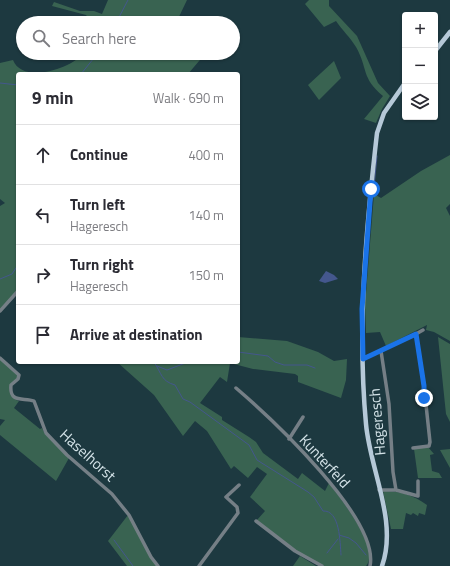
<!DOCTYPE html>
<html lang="en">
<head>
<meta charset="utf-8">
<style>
  body { margin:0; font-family:"Titillium Web",sans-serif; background:#f7f7f7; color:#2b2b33 }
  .controls { position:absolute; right:12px; top:12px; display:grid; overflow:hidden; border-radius:4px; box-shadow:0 1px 3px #0004 }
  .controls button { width:36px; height:36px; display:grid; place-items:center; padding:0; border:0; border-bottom:1px solid #e1e1e2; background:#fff; color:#2b2b33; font:20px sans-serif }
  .stop { position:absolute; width:12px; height:12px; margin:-9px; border:3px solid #1a73e8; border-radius:50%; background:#fff }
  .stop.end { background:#1a73e8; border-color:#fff; box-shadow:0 1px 4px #0008 }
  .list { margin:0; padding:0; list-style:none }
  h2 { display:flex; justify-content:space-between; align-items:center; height:52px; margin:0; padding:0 16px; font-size:17px }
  h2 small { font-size:13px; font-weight:400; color:#7c7c81 }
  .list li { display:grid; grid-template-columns:26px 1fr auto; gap:12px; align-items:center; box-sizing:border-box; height:60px; padding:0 16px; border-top:1px solid #e1e1e2 }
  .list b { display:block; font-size:15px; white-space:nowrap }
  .list p { margin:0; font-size:13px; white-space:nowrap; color:#7c7c81 }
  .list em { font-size:13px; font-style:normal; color:#7c7c81 }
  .icon { flex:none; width:22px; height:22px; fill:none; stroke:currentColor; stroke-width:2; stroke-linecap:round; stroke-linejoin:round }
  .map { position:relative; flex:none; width:450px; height:566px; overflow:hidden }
  .search { position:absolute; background:#fff; box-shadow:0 1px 3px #0004; left:16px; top:16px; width:224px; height:44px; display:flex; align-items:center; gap:10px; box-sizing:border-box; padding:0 14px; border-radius:22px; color:#7c7c81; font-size:15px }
  .panel { position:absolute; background:#fff; box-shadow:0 1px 3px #0004; left:16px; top:72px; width:224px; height:292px; border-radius:4px }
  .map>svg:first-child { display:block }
</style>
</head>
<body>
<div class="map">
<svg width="450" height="566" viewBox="0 0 450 566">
  <rect width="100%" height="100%" fill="#1d3940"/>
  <!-- green -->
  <path fill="#396351" d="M108,0H187L176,23H93L86,15L52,6L54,2L80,11H94L102,14Z
    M309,0H329V6L357,36L378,83L390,96L382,109L376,123L364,119L383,96C361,78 368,68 356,47C350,37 342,30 336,21L324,27L305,4Z
    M84,53L205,54L188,74H18V290L0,310V206L5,203L0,199V63L13,60C23,85 72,68 84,53Z
    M334,61L341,78L319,100L308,85Z
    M450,155V204L446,208L450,216V341L434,332L426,330L427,325L386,346L380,332L366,333L365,306L374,194L381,198L421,171Z
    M238,337L287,341L318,352L334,361L347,359L346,380L341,398L298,382V376L295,374L253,369L230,363L227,382L220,377L200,403L222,417V420L249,437L256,442L263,453L298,479L302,473L325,491L329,483C340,498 381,549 366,566H324L295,551L257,520L265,511L250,497L267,474L257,467L248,478L234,466L231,469L207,431L195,421L183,436L154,395L117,362H238Z
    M438,337L450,344V422L446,414Z
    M0,359L19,377L10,388L16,400L19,401L14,408L40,429L42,428L45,434L69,458L56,481L0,435V426L5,420L0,419Z
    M428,447L434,454L430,455L432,471L439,473L442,478H418L414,449Z
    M450,449V468L440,450Z
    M383,491C400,491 413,495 427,505L425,515L419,513L418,516L413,513L411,515L406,513L403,529H391Z
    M128,515L157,566H127L108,541Z
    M300,556L316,566H317H293Z"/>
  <!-- water -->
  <path fill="#44578d" d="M326,271L334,275L338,279L325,283L319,281Z"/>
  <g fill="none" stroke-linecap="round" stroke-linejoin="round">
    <!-- stream -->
    <path stroke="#44578d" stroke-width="1" d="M116,23L128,0
      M81,74L98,53
      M0,83L18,85
      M374,187L377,156
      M0,279L12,274L18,265
      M238,352L268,356L275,362L284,365H307L315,368
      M154,362C162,374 161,381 175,385L183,399L190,402L249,445L257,460L308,492L314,497L323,511C340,510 340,542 341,555
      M157,366L167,370L188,362
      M339,535L349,538L356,543L366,555
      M114,540L133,566
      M327,553L338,539"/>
    <!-- minor -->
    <path stroke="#757f86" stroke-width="3.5" d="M0,311L18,291
      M381,351L389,404L393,472L396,490
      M0,358L19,375L18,379L11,385C9,404 24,397 34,401L46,433L67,455L112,494L129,515L151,557L158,566
      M363,359L416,334
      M236,388C271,418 380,519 370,566
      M289,439L303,417
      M413,448L429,446L430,442L424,386L416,334L423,330
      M379,490H396L418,496V481
      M256,521L295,551L322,566
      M199,566L238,513L237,507L226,497L239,485"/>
    <!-- major -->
    <path stroke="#b6c9d8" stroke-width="4.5" d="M435,51L450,32
      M382,566C398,521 370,470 366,424C357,327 366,229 377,133L384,113L405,83"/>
  </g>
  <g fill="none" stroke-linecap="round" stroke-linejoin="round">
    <!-- route -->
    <path stroke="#1a73e8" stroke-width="5" d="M371,189L362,309L363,359L416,334L424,386V398"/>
  </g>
  <g text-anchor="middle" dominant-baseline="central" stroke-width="3" stroke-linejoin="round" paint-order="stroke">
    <!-- street labels -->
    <g font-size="15" fill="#d4e3e8" stroke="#1d3940">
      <text transform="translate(377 422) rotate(-95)">Hageresch</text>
      <text transform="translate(88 455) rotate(42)">Haselhorst</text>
      <text transform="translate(325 461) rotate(47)">Kunterfeld</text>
    </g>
  </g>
</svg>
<div class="controls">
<button>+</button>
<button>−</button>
<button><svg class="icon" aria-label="layers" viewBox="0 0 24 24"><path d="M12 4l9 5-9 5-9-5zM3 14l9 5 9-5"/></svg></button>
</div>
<div class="stop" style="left:371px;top:189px"></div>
<div class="stop end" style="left:424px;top:398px"></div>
<div class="search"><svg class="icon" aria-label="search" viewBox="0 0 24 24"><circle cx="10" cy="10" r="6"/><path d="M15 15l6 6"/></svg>Search here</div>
<section class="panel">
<h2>9 min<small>Walk · 690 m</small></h2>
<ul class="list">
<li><svg class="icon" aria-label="ahead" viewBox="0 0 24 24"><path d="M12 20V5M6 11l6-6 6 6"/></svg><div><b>Continue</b></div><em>400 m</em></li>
<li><svg class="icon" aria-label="left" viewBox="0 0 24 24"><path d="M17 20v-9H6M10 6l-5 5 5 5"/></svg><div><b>Turn left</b><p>Hageresch</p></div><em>140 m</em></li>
<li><svg class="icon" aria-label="right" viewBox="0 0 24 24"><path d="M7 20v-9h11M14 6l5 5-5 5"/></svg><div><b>Turn right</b><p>Hageresch</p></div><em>150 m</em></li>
<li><svg class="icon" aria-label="arrive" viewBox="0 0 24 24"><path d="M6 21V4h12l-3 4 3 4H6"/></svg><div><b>Arrive at destination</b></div></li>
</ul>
</section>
</div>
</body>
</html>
